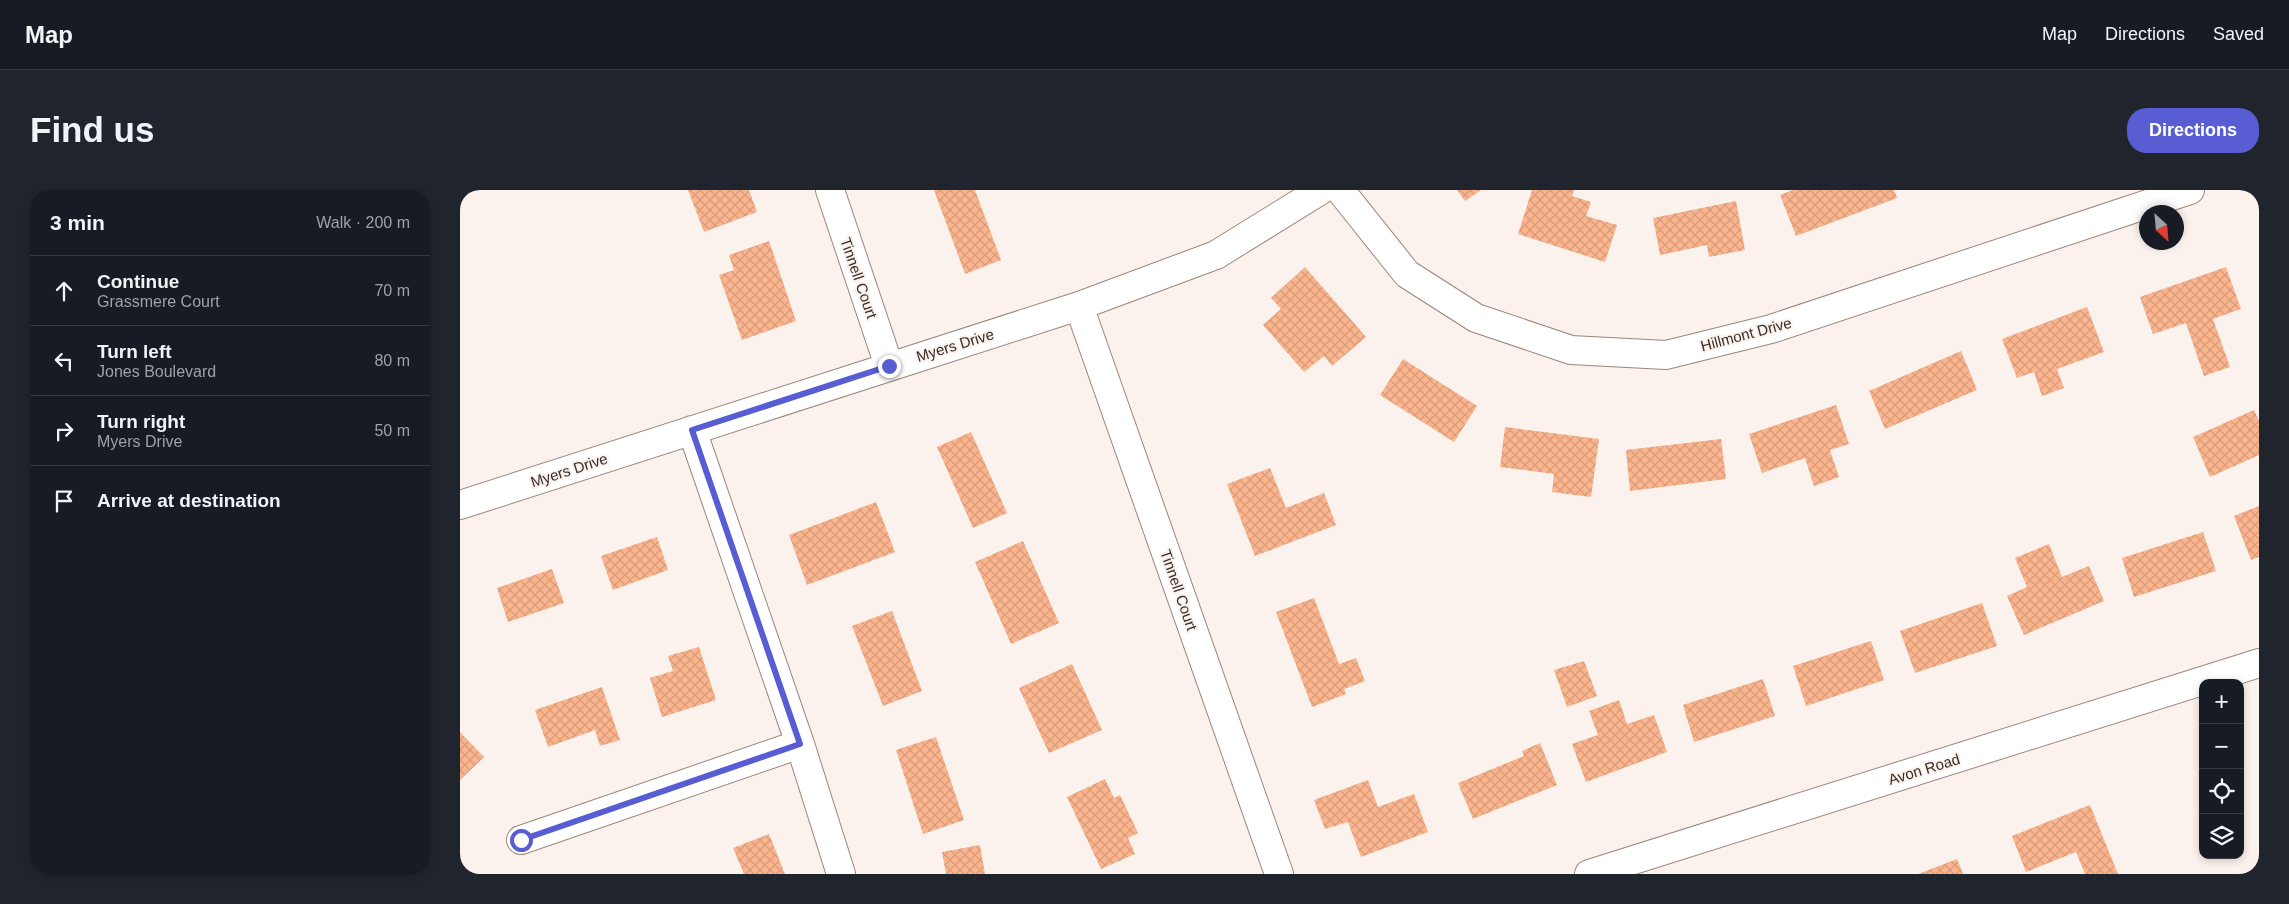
<!DOCTYPE html>
<html lang="en">
<head>
<meta charset="utf-8">
<style>
  body { margin:0; font-family:Helvetica,sans-serif; background:#20242c; color:#f1f3f6 }
  .controls { position:absolute; right:15px; bottom:15px; display:grid; overflow:hidden; border-radius:10px; box-shadow:0 2px 8px #0003 }
  .controls button { width:45px; height:45px; display:grid; place-items:center; padding:0; border:0; border-bottom:1px solid #363941; background:#171b24; color:#f1f3f6; font:25px sans-serif }
  .compass { position:absolute; left:1679px; top:15px; width:45px; height:45px; border-radius:50%; background:#171b24; box-shadow:0 2px 8px #0003; rotate:154deg }
  .stop { position:absolute; width:15px; height:15px; margin:-11px; border:4px solid #585dd4; border-radius:50%; background:#fff }
  .stop.end { background:#585dd4; border-color:#fff; box-shadow:0 1px 5px #0008 }
  .list { margin:0; padding:0; list-style:none }
  h2 { display:flex; justify-content:space-between; align-items:center; height:65px; margin:0; padding:0 20px; font-size:21px }
  h2 small { font-size:16px; font-weight:400; color:#9ea1a6 }
  .list li { display:grid; grid-template-columns:32px 1fr auto; gap:15px; align-items:center; box-sizing:border-box; height:70px; padding:0 20px; border-top:1px solid #363941 }
  .list b { display:block; font-size:19px; white-space:nowrap }
  .list p { margin:0; font-size:16px; white-space:nowrap; color:#9ea1a6 }
  .list em { font-size:16px; font-style:normal; color:#9ea1a6 }
  .icon { flex:none; width:28px; height:28px; fill:none; stroke:currentColor; stroke-width:2; stroke-linecap:round; stroke-linejoin:round }
  .map { position:relative; flex:none; width:1799px; height:684px; overflow:hidden; border-radius:20px }
  header { display:flex; align-items:center; gap:30px; box-sizing:border-box; height:70px; padding:0 25px; background:#171b24; border-bottom:1px solid #363941 }
  header strong { font-size:24px }
  nav { display:flex; gap:28px; margin-inline-start:auto; font-size:18px }
  .intro { display:flex; align-items:center; justify-content:space-between; box-sizing:border-box; height:120px; padding:0 30px }
  h1 { margin:0; font-size:35px }
  .button { padding:12px 22px; border-radius:20px; background:#585dd4; color:#fff; font-size:18px; font-weight:700 }
  main { display:flex; gap:30px; padding:0 30px }
  aside { flex:1; background:#171b24; border-radius:20px; box-shadow:0 2px 8px #0003 }
  .map>svg:first-child { display:block }
</style>
</head>
<body>
<header>
<strong>Map</strong>
<nav><a>Map</a><a>Directions</a><a>Saved</a></nav>
</header>
<div class="intro"><h1>Find us</h1><a class="button">Directions</a></div>
<main>
<aside>
<h2>3 min<small>Walk · 200 m</small></h2>
<ul class="list">
<li><svg class="icon" aria-label="ahead" viewBox="0 0 24 24"><path d="M12 20V5M6 11l6-6 6 6"/></svg><div><b>Continue</b><p>Grassmere Court</p></div><em>70 m</em></li>
<li><svg class="icon" aria-label="left" viewBox="0 0 24 24"><path d="M17 20v-9H6M10 6l-5 5 5 5"/></svg><div><b>Turn left</b><p>Jones Boulevard</p></div><em>80 m</em></li>
<li><svg class="icon" aria-label="right" viewBox="0 0 24 24"><path d="M7 20v-9h11M14 6l5 5-5 5"/></svg><div><b>Turn right</b><p>Myers Drive</p></div><em>50 m</em></li>
<li><svg class="icon" aria-label="arrive" viewBox="0 0 24 24"><path d="M6 21V4h12l-3 4 3 4H6"/></svg><div><b>Arrive at destination</b></div></li>
</ul>
</aside>
<div class="map">
<svg width="1799" height="684" viewBox="0 0 1799 684">
  <defs>
    <pattern id="building-cross-hatch" width="8" height="8" patternUnits="userSpaceOnUse" patternTransform="scale(1.25)"><rect width="8" height="8" fill="#fbb58e"/><path d="M0 0l8 8M0 8l8-8" fill="none" stroke="#d89c7a"/></pattern>
  </defs>
  <rect width="100%" height="100%" fill="#fcf2ed"/>
  <!-- building -->
  <path fill="url(#building-cross-hatch)" d="M228,0H289L297,22L244,42Z
    M474,0H515L541,70L505,84Z
    M997,0H1021L1005,11Z
    M1072,0H1114L1112,6L1131,12L1126,26L1157,35L1145,72L1058,44Z
    M1333,0H1434L1437,8L1336,46L1320,5Z
    M1276,11L1285,60L1249,67L1247,55L1200,65L1193,28Z
    M309,51L336,131L282,150L259,85L274,80L269,65Z
    M845,77L906,147L872,176L864,166L844,182L803,135L821,119L811,108Z
    M1766,77L1781,119L1753,129L1770,177L1744,186L1726,133L1693,144L1680,107Z
    M1627,117L1644,162L1597,179L1604,198L1582,206L1574,182L1557,188L1542,149Z
    M1501,161L1517,200L1425,239L1409,201Z
    M943,169L1017,216L994,252L920,205Z
    M1376,215L1389,254L1370,260L1379,287L1354,296L1345,268L1302,283L1289,244Z
    M1794,220L1799,231V265L1750,287L1733,247Z
    M1045,237L1139,249L1131,307L1092,302L1094,284L1040,277Z
    M511,242L547,323L513,338L477,257Z
    M1261,249L1266,289L1170,301L1166,260Z
    M810,278L826,318L864,303L876,335L795,366L767,294Z
    M416,312L435,362L347,395L329,345Z
    M1799,316V367L1791,370L1774,326Z
    M1743,342L1756,381L1674,407L1662,368Z
    M197,347L208,380L153,400L141,366Z
    M563,351L599,433L551,454L515,372Z
    M1589,354L1602,387L1629,376L1644,411L1564,445L1547,406L1567,397L1555,368Z
    M92,379L104,413L48,432L37,398Z
    M854,408L879,474L896,468L905,491L884,499L886,504L852,517L816,422Z
    M1522,413L1537,456L1455,483L1440,441Z
    M432,421L462,501L423,516L392,436Z
    M1411,451L1424,490L1346,516L1333,476Z
    M239,457L256,510L202,527L190,488L213,481L208,466Z
    M1124,471L1137,506L1107,517L1094,480Z
    M612,474L642,540L589,563L559,498Z
    M1303,489L1315,526L1234,552L1223,515Z
    M142,497L160,550L140,556L135,540L88,557L75,520Z
    M1159,510L1167,534L1194,525L1207,562L1126,592L1112,554L1138,545L1129,521Z
    M0,542L24,567L0,590Z
    M476,547L504,630L463,644L436,560Z
    M1080,553L1097,595L1013,629L998,593L1064,566L1062,561Z
    M645,589L654,608L660,605L678,643L668,648L675,664L641,679L607,607Z
    M908,590L918,617L954,604L968,642L901,667L888,632L865,639L854,610Z
    M1630,615L1658,684H1625L1616,662L1566,682L1552,646Z
    M309,644L325,684H284L273,658Z
    M520,655L525,684H486L482,662Z
    M1497,669L1503,684H1458Z"/>
  <g fill="none" stroke-linecap="round" stroke-linejoin="round">
    <!-- minor casing -->
    <g stroke="#9b857a" stroke-width="30">
      <path id="minor" d="M370,0L429,176
        M880,0L947,84L1016,128L1111,160L1206,165L1311,139L1730,0
        M619,116L819,684
        M232,240L340,554L381,684
        M0,315L619,116L756,65L861,0
        M61,650L340,554
        M1129,684L1799,473"/>
    </g>
    <!-- minor -->
    <use href="#minor" stroke="#fff" stroke-width="28"/>
  </g>
  <g fill="none" stroke-linecap="round" stroke-linejoin="round">
    <!-- route -->
    <path stroke="#585dd4" stroke-width="6" d="M61,650L340,554L232,240L429,176"/>
  </g>
  <g text-anchor="middle" dominant-baseline="central" stroke-width="4" stroke-linejoin="round" paint-order="stroke">
    <!-- street labels -->
    <g font-size="15" fill="#372e29" stroke="#fcf2ed">
      <text transform="translate(399 88) rotate(71)">Tinnell Court</text>
      <text transform="translate(1286 144) rotate(-15)">Hillmont Drive</text>
      <text transform="translate(495 155) rotate(-17)">Myers Drive</text>
      <text transform="translate(109 280) rotate(-18)">Myers Drive</text>
      <text transform="translate(719 400) rotate(71)">Tinnell Court</text>
      <text transform="translate(1464 579) rotate(-17)">Avon Road</text>
    </g>
  </g>
</svg>
<div class="controls">
<button>+</button>
<button>−</button>
<button><svg class="icon" aria-label="locate" viewBox="0 0 24 24"><circle cx="12" cy="12" r="6"/><path d="M12 2v4M12 18v4M2 12h4M18 12h4"/></svg></button>
<button><svg class="icon" aria-label="layers" viewBox="0 0 24 24"><path d="M12 4l9 5-9 5-9-5zM3 14l9 5 9-5"/></svg></button>
</div>
<svg class="compass" viewBox="-18 -18 36 36"><path d="M0-13l5 13h-10z" fill="#e53935"/><path d="M0 13l5-13h-10z" fill="#9ea1a6"/></svg>
<div class="stop" style="left:61px;top:650px"></div>
<div class="stop end" style="left:429px;top:176px"></div>
</div>
</main>
</body>
</html>
